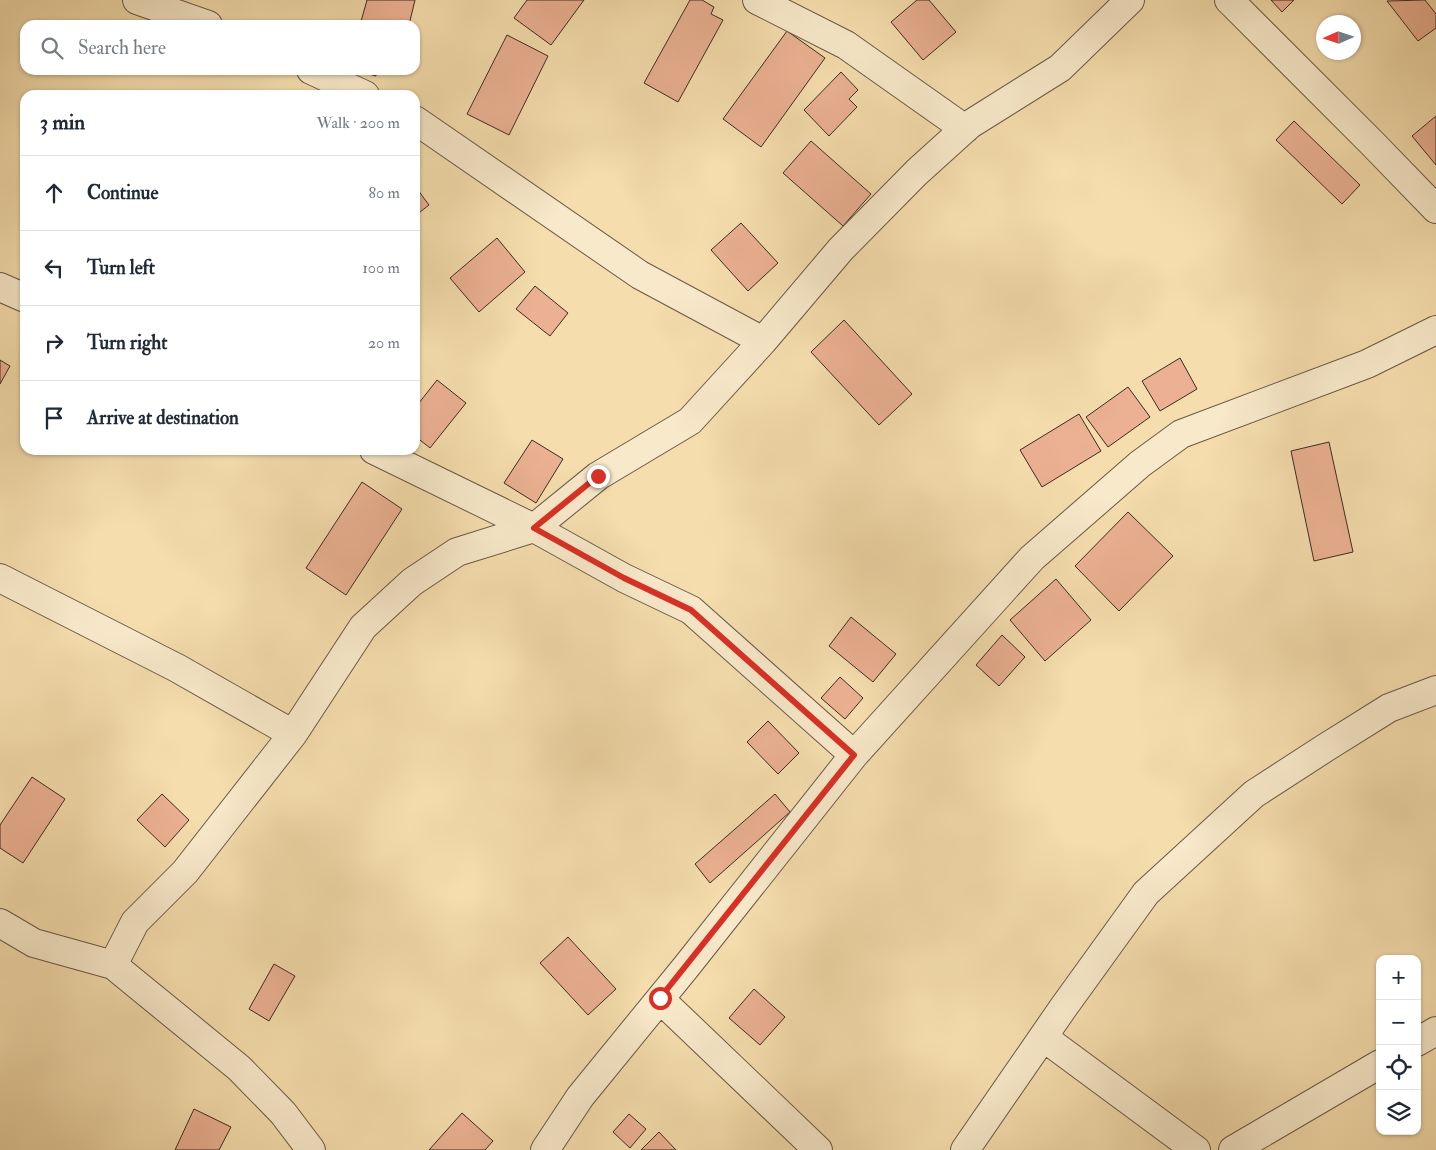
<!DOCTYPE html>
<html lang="en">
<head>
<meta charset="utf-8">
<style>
  body { margin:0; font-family:"IM FELL Double Pica",serif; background:#f2f2f3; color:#1f2937 }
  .controls { position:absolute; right:15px; bottom:15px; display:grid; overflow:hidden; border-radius:10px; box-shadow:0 1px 4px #0004 }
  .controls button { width:45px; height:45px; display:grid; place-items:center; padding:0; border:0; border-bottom:1px solid #e0e1e3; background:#fff; color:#1f2937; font:25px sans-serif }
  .compass { position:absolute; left:1316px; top:15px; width:45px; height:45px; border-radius:50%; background:#fff; box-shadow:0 1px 4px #0004; rotate:267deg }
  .stop { position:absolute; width:15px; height:15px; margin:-11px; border:4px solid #d93025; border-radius:50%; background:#fff }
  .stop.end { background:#d93025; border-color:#fff; box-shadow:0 1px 5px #0008 }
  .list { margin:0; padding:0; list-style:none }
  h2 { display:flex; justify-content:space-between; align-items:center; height:65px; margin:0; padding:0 20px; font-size:21px }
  h2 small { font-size:16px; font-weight:400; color:#747a83 }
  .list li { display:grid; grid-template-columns:32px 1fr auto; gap:15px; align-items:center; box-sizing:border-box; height:75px; padding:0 20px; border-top:1px solid #e0e1e3 }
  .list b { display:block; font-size:19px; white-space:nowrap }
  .list em { font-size:16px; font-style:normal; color:#747a83 }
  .icon { flex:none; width:28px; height:28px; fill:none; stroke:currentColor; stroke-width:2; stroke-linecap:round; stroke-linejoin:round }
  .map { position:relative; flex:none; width:1436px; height:1150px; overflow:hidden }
  .search { position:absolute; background:#fff; box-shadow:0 1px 4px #0004; left:20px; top:20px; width:400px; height:55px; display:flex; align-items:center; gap:12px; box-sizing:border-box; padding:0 18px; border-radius:15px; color:#747a83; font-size:19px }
  .panel { position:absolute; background:#fff; box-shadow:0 1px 4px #0004; left:20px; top:90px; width:400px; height:365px; border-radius:15px }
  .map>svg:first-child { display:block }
</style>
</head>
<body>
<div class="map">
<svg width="1436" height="1150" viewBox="0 0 1436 1150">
  <rect width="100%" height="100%" fill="#f5ddad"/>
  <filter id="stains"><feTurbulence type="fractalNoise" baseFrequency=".004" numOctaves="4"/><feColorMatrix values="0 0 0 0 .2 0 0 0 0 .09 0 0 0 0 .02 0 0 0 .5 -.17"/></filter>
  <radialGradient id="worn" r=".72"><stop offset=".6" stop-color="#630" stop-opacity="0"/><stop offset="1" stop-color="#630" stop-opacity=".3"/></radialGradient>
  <!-- building -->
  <path fill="#ebb192" stroke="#3d2b23" d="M367,0H415L409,25H360Z
    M527,0H584L551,45L514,18Z
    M690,0H702L714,7L711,14L723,20L678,102L644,83Z
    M917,0H929L956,32L923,60L891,22Z
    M1271,0H1294L1282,12Z
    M1425,0L1436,14V28L1418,41L1387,1Z
    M787,31L825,58L761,147L723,119Z
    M507,35L548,56L509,135L467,114Z
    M355,70H377L376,76Z
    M841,72L858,90L849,99L857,107L829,136L804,110Z
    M1436,116V165L1412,136Z
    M1294,121L1360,185L1342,204L1276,140Z
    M811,141L871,194L843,226L783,173Z
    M415,186L429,205L415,216Z
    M741,223L778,263L748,291L711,250Z
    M497,238L525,272L479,312L450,278Z
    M535,286L568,313L550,336L516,309Z
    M844,320L912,394L879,425L811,352Z
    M1180,358L1197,389L1160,411L1142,381Z
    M0,360L10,366L0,384Z
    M437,380L466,403L430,448L415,436V408Z
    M1128,387L1150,417L1108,447L1086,417Z
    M1079,414L1101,451L1042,487L1020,450Z
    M532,440L563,459L536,503L504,483Z
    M1329,442L1353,552L1314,561L1291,451Z
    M362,482L402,509L346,595L306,568Z
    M1128,512L1173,556L1119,611L1075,566Z
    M1056,579L1091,620L1045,661L1010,620Z
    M851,617L896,654L873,682L829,646Z
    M1002,635L1025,657L999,686L976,665Z
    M840,677L863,698L845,719L821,698Z
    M768,721L799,753L778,774L747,742Z
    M32,777L65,799L23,863L0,848V825Z
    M162,794L189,820L165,847L137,820Z
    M775,794L790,812L710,883L695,864Z
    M568,937L616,989L588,1015L540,963Z
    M274,964L295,976L269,1021L249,1009Z
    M754,989L785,1017L760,1045L729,1018Z
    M194,1109L231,1127L219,1150H175Z
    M462,1113L493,1141L485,1150H429Z
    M629,1114L646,1129L630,1148L613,1132Z
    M659,1132L676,1150H641Z"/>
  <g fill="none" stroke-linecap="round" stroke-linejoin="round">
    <!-- minor casing -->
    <g stroke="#6b5846" stroke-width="30">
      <path id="minor" d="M137,0L208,25
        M757,0L846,45L965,129
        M1229,0L1372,143L1436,209
        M311,70L365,95
        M415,120L640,275L763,341
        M0,287L25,298
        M374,450L534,528L624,578L691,610L854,755
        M0,578L177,668L293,734
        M0,923L34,943L113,965L239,1068L283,1113L311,1150
        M113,965L135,922L185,872L293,734L363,627L412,582L457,552L534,528L598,476L690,421L763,341L841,249L917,172L969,125L1060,68L1130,0
        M660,999L818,1150
        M1043,1037L1196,1150
        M1417,1042L1436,1031
        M545,1150L580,1097L686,967L854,755L1032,558L1140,464L1181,434L1367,364L1436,330
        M965,1150L1063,1008L1146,893L1254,794L1325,748L1389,708L1436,690
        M1233,1150L1380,1064"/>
    </g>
    <!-- minor -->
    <use href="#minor" stroke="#f8e9ca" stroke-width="28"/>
  </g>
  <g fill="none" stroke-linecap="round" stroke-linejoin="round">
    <!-- route -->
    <path stroke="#d93025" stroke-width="6" d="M598,476L534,528L624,578L691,610L854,755L660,998"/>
  </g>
  <rect width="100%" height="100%" filter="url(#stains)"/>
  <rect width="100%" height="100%" fill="url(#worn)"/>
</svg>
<div class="controls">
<button>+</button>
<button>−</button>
<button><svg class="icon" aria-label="locate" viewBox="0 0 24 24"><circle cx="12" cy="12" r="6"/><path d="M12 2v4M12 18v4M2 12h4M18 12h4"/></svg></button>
<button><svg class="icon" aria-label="layers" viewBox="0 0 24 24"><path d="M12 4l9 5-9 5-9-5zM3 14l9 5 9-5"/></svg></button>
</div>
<svg class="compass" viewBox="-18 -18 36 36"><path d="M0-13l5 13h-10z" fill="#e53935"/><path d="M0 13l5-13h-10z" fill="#747a83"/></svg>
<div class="stop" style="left:660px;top:998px"></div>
<div class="stop end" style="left:598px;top:476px"></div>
<div class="search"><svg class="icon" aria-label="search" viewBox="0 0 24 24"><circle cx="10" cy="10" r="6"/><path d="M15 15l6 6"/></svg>Search here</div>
<section class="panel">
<h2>3 min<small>Walk · 200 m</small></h2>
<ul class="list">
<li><svg class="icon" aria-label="ahead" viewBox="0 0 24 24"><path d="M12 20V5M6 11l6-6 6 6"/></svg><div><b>Continue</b></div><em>80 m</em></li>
<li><svg class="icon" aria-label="left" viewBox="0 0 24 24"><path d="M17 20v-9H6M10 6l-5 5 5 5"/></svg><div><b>Turn left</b></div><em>100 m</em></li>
<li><svg class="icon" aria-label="right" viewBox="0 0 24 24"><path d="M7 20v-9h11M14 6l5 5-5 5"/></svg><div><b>Turn right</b></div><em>20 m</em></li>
<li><svg class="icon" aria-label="arrive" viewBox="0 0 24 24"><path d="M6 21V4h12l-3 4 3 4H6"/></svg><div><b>Arrive at destination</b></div></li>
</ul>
</section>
</div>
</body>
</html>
